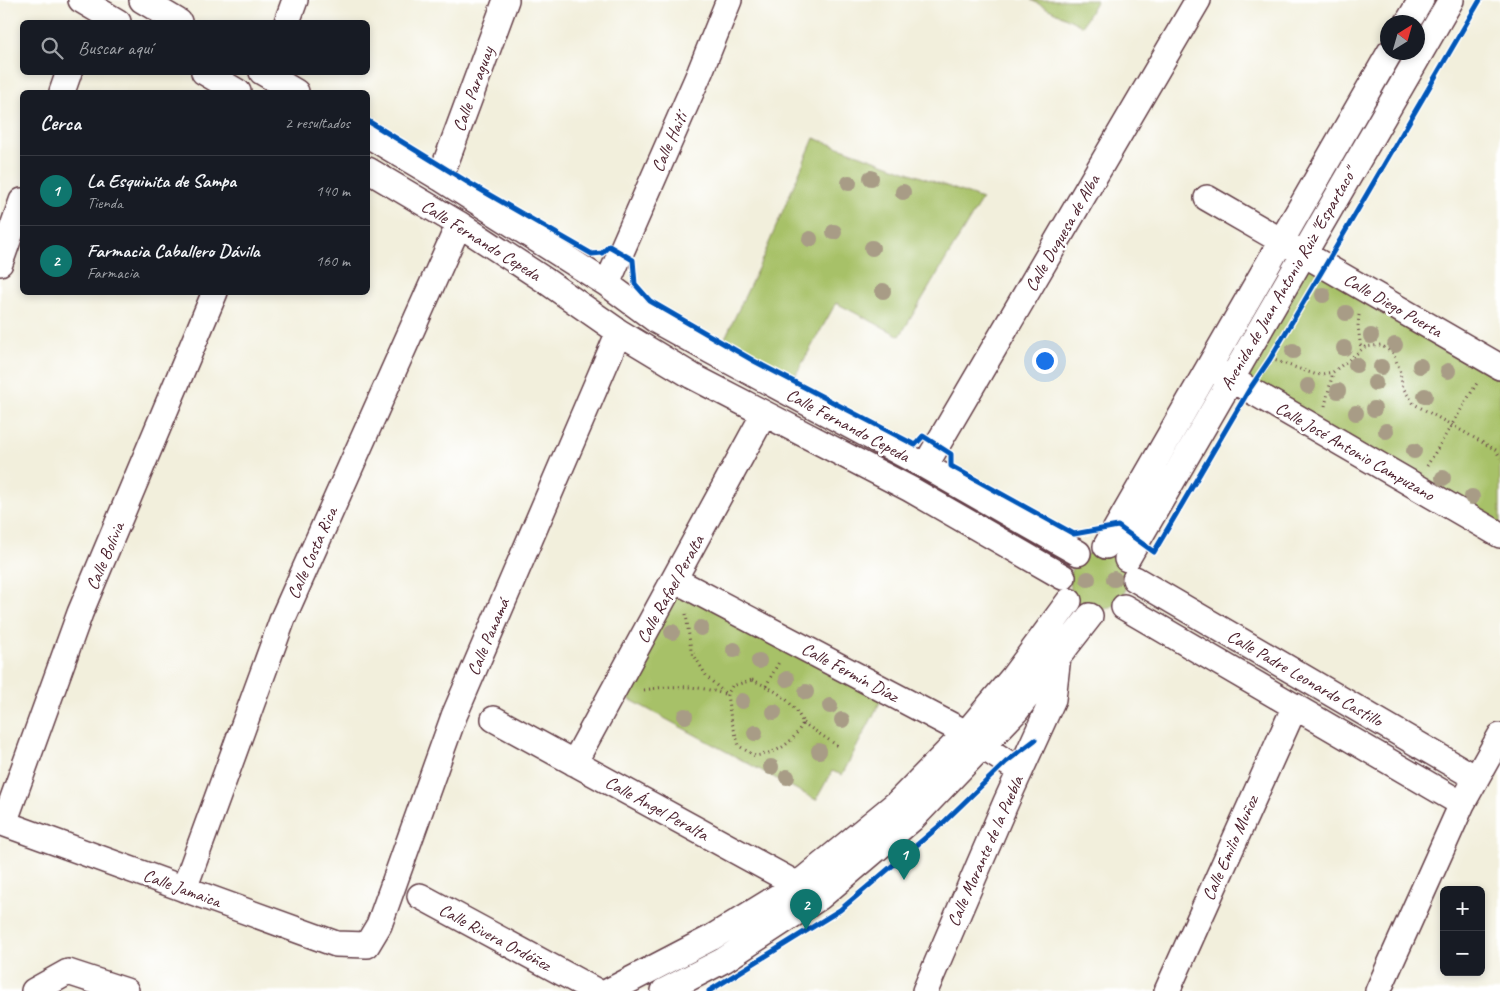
<!DOCTYPE html>
<html lang="es">
<head>
<meta charset="utf-8">
<style>
  body { margin:0; font-family:Caveat,sans-serif; background:#20242c; color:#f1f3f6 }
  .controls { position:absolute; right:15px; bottom:15px; display:grid; overflow:hidden; border-radius:8px; box-shadow:0 2px 8px #0003 }
  .controls button { width:45px; height:45px; display:grid; place-items:center; padding:0; border:0; border-bottom:1px solid #363941; background:#171b24; color:#f1f3f6; font:25px sans-serif }
  .compass { position:absolute; left:1380px; top:15px; width:45px; height:45px; border-radius:50%; background:#171b24; box-shadow:0 2px 8px #0003; rotate:37deg }
  .you { position:absolute; left:1044px; top:360px; width:18px; height:18px; margin:-12px; border:4px solid #fff; border-radius:50%; background:#1a73e8; box-shadow:0 0 0 8px #1a73e833 }
  .badge { display:grid; place-items:center; width:32px; height:32px; border-radius:50%; background:#0f766e; color:#fff; font-size:16px; font-weight:700 }
  .pin { position:absolute; translate:-50% -41px; filter:drop-shadow(0 1px 2px #0008) }
  .pin::after { content:''; position:absolute; top:26px; width:18px; height:15px; background:inherit; clip-path:polygon(0 0,100% 0,50% 100%) }
  .list { margin:0; padding:0; list-style:none }
  h2 { display:flex; justify-content:space-between; align-items:center; height:65px; margin:0; padding:0 20px; font-size:21px }
  h2 small { font-size:16px; font-weight:400; color:#9ea1a6 }
  .list li { display:grid; grid-template-columns:32px 1fr auto; gap:15px; align-items:center; box-sizing:border-box; height:70px; padding:0 20px; border-top:1px solid #363941 }
  .list b { display:block; font-size:19px; white-space:nowrap }
  .list p { margin:0; font-size:16px; white-space:nowrap; color:#9ea1a6 }
  .list em { font-size:16px; font-style:normal; color:#9ea1a6 }
  .icon { flex:none; width:28px; height:28px; fill:none; stroke:currentColor; stroke-width:2; stroke-linecap:round; stroke-linejoin:round }
  .map { position:relative; flex:none; width:1500px; height:991px; overflow:hidden }
  .search { position:absolute; background:#171b24; box-shadow:0 2px 8px #0003; left:20px; top:20px; width:350px; height:55px; display:flex; align-items:center; gap:12px; box-sizing:border-box; padding:0 18px; border-radius:8px; color:#9ea1a6; font-size:19px }
  .panel { position:absolute; background:#171b24; box-shadow:0 2px 8px #0003; left:20px; top:90px; width:350px; height:205px; border-radius:8px }
  .map>svg:first-child { display:block }
</style>
</head>
<body>
<div class="map">
<svg width="1500" height="991" viewBox="0 0 1500 991">
  <rect width="100%" height="100%" fill="#fff"/>
  <filter id="ink" filterUnits="userSpaceOnUse"><feTurbulence type="fractalNoise" baseFrequency=".02" numOctaves="2"/><feDisplacementMap in="SourceGraphic" scale="10" xChannelSelector="R" yChannelSelector="G"/><feConvolveMatrix kernelMatrix="1 2 1 2 8 2 1 2 1" color-interpolation-filters="sRGB"/></filter>
  <filter id="wash" filterUnits="userSpaceOnUse"><feTurbulence type="fractalNoise" baseFrequency=".0096" numOctaves="4" result="noise"/><feDisplacementMap in="SourceGraphic" scale="20" xChannelSelector="R" yChannelSelector="G"/><feGaussianBlur stdDeviation="1.12" result="paint"/><feColorMatrix in="noise" values="0 0 0 0 0 0 0 0 0 0 0 0 0 0 0 0 0 1.4 0 .05"/><feComposite in="paint" operator="in"/></filter>
  <g filter="url(#wash)">
    <rect width="100%" height="100%" fill="#f2efdc"/>
    <!-- green -->
    <path fill="#a7c167" stroke="#787049" d="M1031,0H1097L1082,26Z
      M814,138L982,199L900,336L836,303L786,392L717,355L760,264Z
      M1303,254L1500,367V535L1230,379Z
      M1069 581a29 29 0 1 1 58 0a29 29 0 1 1-58 0Z
      M675,580L886,691L842,775L832,771L816,800L614,691Z"/>
  </g>
  <g filter="url(#ink)">
    <g fill="none" stroke-linecap="round" stroke-linejoin="round">
      <!-- minor casing -->
      <g stroke="#633e46" stroke-width="28">
        <path id="minor" d="M81,0L118,22
          M142,0L179,22
          M287,22L295,0
          M1408,22L1421,0
          M204,72L238,92
          M262,72L296,92
          M62,92L69,72
          M368,135L440,178L607,284L657,321L711,351L925,466L1078,553
          M368,170L459,224L543,279L619,332L692,376L910,489L1063,577
          M440,178L506,0
          M1207,198L1500,367
          M0,263L22,201
          M607,284L700,72L729,0
          M1217,371L1500,535
          M925,466L1198,0
          M1106,546L1390,52
          M1127,559L1451,0
          M1135,579L1476,778
          M675,580L966,733L983,747L1020,771
          M1124,607L1462,804
          M494,719L809,891
          M574,763L764,414
          M0,822L336,944L367,945L379,925L454,716L619,332
          M4,823L80,613L215,292
          M184,889L283,618L459,224
          M420,896L596,991
          M34,991L68,972L126,991
          M609,991L711,938L797,885L897,803L966,733L1013,677L1069,601
          M664,991L724,960L820,897L912,819L1016,711L1090,616
          M925,991L1006,802L1053,699L1058,656
          M1167,991L1295,706
          M1378,991L1462,804L1500,736"/>
      </g>
      <!-- path -->
      <path stroke="#633e46" stroke-width="3" stroke-dasharray="1 4" stroke-linecap="butt" d="M1359,315L1358,326L1361,349
        M1271,359L1317,375L1333,372L1365,347L1381,345L1393,353L1399,368L1403,388L1414,404L1496,450L1500,458
        M1325,406L1333,372
        M1427,466L1477,383
        M686,614L691,650L707,677L727,695
        M752,680C774,689 793,700 803,723C791,745 779,752 755,756L739,746L731,719L727,695L732,686Z
        M766,686L779,662
        M644,690C672,685 697,685 724,694
        M803,723L838,746"/>
      <!-- minor -->
      <use href="#minor" stroke="#fff" stroke-width="25"/>
      <!-- cycleway casing -->
      <g stroke="#fff" stroke-width="8">
        <path id="cycleway" d="M368,121L469,183L592,254L602,253L609,246L633,260L635,284L650,301L754,361L915,445L923,436L951,454V466L1074,534L1118,526L1154,552L1249,390L1270,359L1325,266L1480,0
          M709,991L840,910L944,822L1006,762L1035,740"/>
      </g>
      <!-- cycleway -->
      <use href="#cycleway" stroke="#0057b8" stroke-width="5"/>
    </g>
    <!-- trees -->
    <g fill="#a89c86">
      <circle cx="871" cy="178" r="8"/>
      <circle cx="849" cy="183" r="8"/>
      <circle cx="903" cy="192" r="8"/>
      <circle cx="834" cy="232" r="8"/>
      <circle cx="810" cy="239" r="8"/>
      <circle cx="872" cy="248" r="8"/>
      <circle cx="883" cy="291" r="8"/>
      <circle cx="1323" cy="295" r="8"/>
      <circle cx="1346" cy="313" r="8"/>
      <circle cx="1371" cy="336" r="8"/>
      <circle cx="1395" cy="345" r="8"/>
      <circle cx="1344" cy="348" r="8"/>
      <circle cx="1293" cy="351" r="8"/>
      <circle cx="1356" cy="365" r="8"/>
      <circle cx="1420" cy="366" r="8"/>
      <circle cx="1381" cy="367" r="8"/>
      <circle cx="1448" cy="371" r="8"/>
      <circle cx="1375" cy="383" r="8"/>
      <circle cx="1308" cy="386" r="8"/>
      <circle cx="1338" cy="391" r="8"/>
      <circle cx="1425" cy="396" r="8"/>
      <circle cx="1374" cy="409" r="8"/>
      <circle cx="1356" cy="413" r="8"/>
      <circle cx="1386" cy="431" r="8"/>
      <circle cx="1414" cy="451" r="8"/>
      <circle cx="1443" cy="478" r="8"/>
      <circle cx="1472" cy="497" r="8"/>
      <circle cx="1088" cy="579" r="8"/>
      <circle cx="1114" cy="579" r="8"/>
      <circle cx="701" cy="628" r="8"/>
      <circle cx="672" cy="632" r="8"/>
      <circle cx="734" cy="650" r="8"/>
      <circle cx="759" cy="661" r="8"/>
      <circle cx="787" cy="679" r="8"/>
      <circle cx="806" cy="692" r="8"/>
      <circle cx="742" cy="701" r="8"/>
      <circle cx="830" cy="706" r="8"/>
      <circle cx="774" cy="712" r="8"/>
      <circle cx="685" cy="716" r="8"/>
      <circle cx="842" cy="720" r="8"/>
      <circle cx="755" cy="733" r="8"/>
      <circle cx="819" cy="751" r="8"/>
      <circle cx="771" cy="767" r="8"/>
      <circle cx="787" cy="777" r="8"/>
    </g>
  </g>
  <g text-anchor="middle" dominant-baseline="central" stroke-width="5" stroke-linejoin="round" paint-order="stroke">
    <!-- street labels -->
    <g font-size="18" fill="#4a1f2b" stroke="#fff">
      <text transform="translate(473 89) rotate(-70)">Calle Paraguay</text>
      <text transform="translate(669 142) rotate(-66)">Calle Haití</text>
      <text transform="translate(1062 233) rotate(-60)">Calle Duquesa de Alba</text>
      <text transform="translate(481 240) rotate(32)">Calle Fernando Cepeda</text>
      <text transform="translate(1288 279) rotate(-60)">Avenida de Juan Antonio Ruiz "Espartaco"</text>
      <text transform="translate(1393 305) rotate(30)">Calle Diego Puerta</text>
      <text transform="translate(848 425) rotate(28)">Calle Fernando Cepeda</text>
      <text transform="translate(1355 451) rotate(30)">Calle José Antonio Campuzano</text>
      <text transform="translate(312 553) rotate(-66)">Calle Costa Rica</text>
      <text transform="translate(105 556) rotate(-67)">Calle Bolivia</text>
      <text transform="translate(670 589) rotate(-61)">Calle Rafael Peralta</text>
      <text transform="translate(488 637) rotate(-67)">Calle Panamá</text>
      <text transform="translate(850 672) rotate(28)">Calle Fermín Díaz</text>
      <text transform="translate(1305 678) rotate(30)">Calle Padre Leonardo Castillo</text>
      <text transform="translate(657 808) rotate(29)">Calle Ángel Peralta</text>
      <text transform="translate(1230 848) rotate(-66)">Calle Emilio Muñoz</text>
      <text transform="translate(985 851) rotate(-66)">Calle Morante de la Puebla</text>
      <text transform="translate(182 888) rotate(20)">Calle Jamaica</text>
      <text transform="translate(495 937) rotate(28)">Calle Rivera Ordóñez</text>
    </g>
  </g>
</svg>
<div class="controls">
<button>+</button>
<button>−</button>
</div>
<svg class="compass" viewBox="-18 -18 36 36"><path d="M0-13l5 13h-10z" fill="#e53935"/><path d="M0 13l5-13h-10z" fill="#9ea1a6"/></svg>
<div class="you"></div>
<div class="pin badge" style="left:904px;top:880px">1</div>
<div class="pin badge" style="left:806px;top:930px">2</div>
<div class="search"><svg class="icon" aria-label="search" viewBox="0 0 24 24"><circle cx="10" cy="10" r="6"/><path d="M15 15l6 6"/></svg>Buscar aquí</div>
<section class="panel">
<h2>Cerca<small>2 resultados</small></h2>
<ul class="list">
<li><span class="badge">1</span><div><b>La Esquinita de Sampa</b><p>Tienda</p></div><em>140 m</em></li>
<li><span class="badge">2</span><div><b>Farmacia Caballero Dávila</b><p>Farmacia</p></div><em>160 m</em></li>
</ul>
</section>
</div>
</body>
</html>
